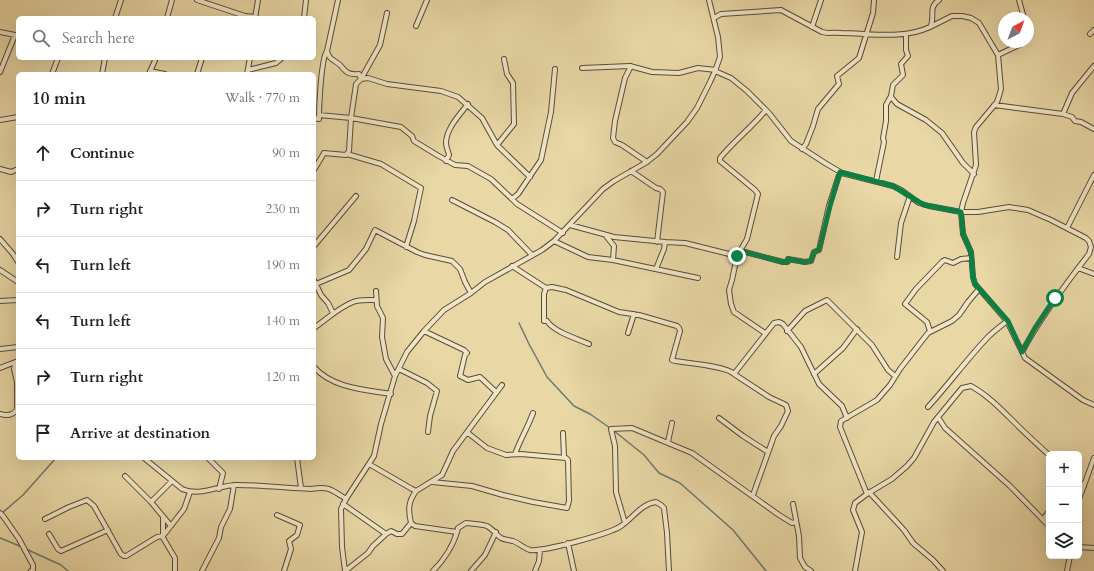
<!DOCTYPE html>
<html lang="en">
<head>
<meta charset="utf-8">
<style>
  body { margin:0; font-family:Cardo,serif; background:#f6f6f6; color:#202124 }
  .controls { position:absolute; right:12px; bottom:12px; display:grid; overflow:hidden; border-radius:6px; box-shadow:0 4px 16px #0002 }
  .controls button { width:36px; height:36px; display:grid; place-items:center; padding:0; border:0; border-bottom:1px solid #e0e0e0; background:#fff; color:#202124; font:20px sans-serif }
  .compass { position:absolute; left:998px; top:12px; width:36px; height:36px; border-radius:50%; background:#fff; box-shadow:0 4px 16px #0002; rotate:41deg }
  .stop { position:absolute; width:12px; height:12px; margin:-9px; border:3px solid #0b8043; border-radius:50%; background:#fff }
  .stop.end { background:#0b8043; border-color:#fff; box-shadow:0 1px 4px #0008 }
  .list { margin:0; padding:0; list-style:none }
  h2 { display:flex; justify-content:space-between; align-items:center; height:52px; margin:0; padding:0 16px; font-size:17px }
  h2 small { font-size:13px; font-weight:400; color:#757577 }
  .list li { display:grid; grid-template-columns:26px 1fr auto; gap:12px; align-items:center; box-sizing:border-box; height:56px; padding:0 16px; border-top:1px solid #e0e0e0 }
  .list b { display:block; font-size:15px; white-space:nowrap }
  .list em { font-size:13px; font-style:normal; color:#757577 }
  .icon { flex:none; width:22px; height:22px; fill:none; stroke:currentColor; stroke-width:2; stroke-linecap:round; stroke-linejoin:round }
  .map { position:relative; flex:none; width:1094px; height:571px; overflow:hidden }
  .search { position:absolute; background:#fff; box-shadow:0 4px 16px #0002; left:16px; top:16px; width:300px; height:44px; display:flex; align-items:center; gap:10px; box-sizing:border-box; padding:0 14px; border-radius:6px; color:#757577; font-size:15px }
  .panel { position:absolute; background:#fff; box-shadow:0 4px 16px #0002; left:16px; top:72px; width:300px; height:388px; border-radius:6px }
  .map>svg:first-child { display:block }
</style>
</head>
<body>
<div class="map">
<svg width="1094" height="571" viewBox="0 0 1094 571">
  <rect width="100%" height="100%" fill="#e9d7a6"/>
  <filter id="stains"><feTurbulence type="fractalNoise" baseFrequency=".005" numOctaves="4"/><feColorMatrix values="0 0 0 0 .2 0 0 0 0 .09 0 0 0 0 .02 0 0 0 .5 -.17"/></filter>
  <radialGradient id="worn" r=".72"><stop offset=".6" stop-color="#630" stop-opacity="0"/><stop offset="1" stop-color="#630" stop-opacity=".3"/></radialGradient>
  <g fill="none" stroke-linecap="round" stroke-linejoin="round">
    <!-- stream -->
    <path stroke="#6a7b6d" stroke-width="1.5" d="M519,323L529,344L547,377L574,406L590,414L610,428
      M613,430L644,455L659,473L680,483L733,530L766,571
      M1,514L23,495L56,458
      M0,538L22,547
      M26,549L61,565L68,571"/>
    <!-- street casing -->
    <g stroke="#584c39" stroke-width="6">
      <path id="street" d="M197,0L245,16L256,17
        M338,0L327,51C329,60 335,60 340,65C346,72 348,75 359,74L361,79L368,78L387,84L441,91L458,97L482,118L497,145L530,177
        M1019,0L1024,18
        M115,18L121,0
        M167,18L172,0
        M255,18L258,0
        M304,18L306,0
        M714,18L721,14L781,10L822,32C828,34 834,32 841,33C870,33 902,40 930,27C936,17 927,8 939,0
        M416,26L427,0
        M812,27L821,0
        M930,27L952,16H962L971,18L979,23L998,55L1001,89L999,96L997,102L976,127L974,132L976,165L963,203L961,212L963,234L971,252L973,277L975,284L1007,321L1025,358L1083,400L1094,405
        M0,32L15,35L0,72
        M1090,34L1094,30
        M998,55L1021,44L1023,42
        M631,66L625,78L615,121L613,138L615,142L622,145L647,162
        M582,68L630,66L652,72L679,73L698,68L716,70
        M555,69L551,112L541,160L518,194L512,199L517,204L563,233
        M248,70L276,63L282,58
        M150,71L165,74
        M715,71L731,78L747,91L769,113L791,141L825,163L842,173L893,186L901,190L919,203L929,206L961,212H978L1009,207L1028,210L1051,220L1086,238L1089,241L1091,247L1089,254C1064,286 1041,317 1022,352
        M52,74L58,58
        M102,74L105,58
        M149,74L156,58
        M197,74L202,58
        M247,74L250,58
        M891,97L897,104L926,120L942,133L963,163L974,174
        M994,105L1063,114L1072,117L1075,121L1081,122L1094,129
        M1063,114L1072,93L1094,66
        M319,115L351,118L401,127L412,136L414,141L437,155L455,165L468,166L491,179L512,199
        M314,118L319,119C319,108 321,58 327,51
        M0,120L18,117
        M497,145L514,124L513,83L507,74L504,59
        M802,149L806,144L813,126L818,109L839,84L837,76L859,58L873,13L874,0
        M347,154L381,164L421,188L414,221L406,247
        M446,161L449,155C448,151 446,146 446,143C446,129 460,114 468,104
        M0,169L11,172L18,169
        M314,170L324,153L346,155L349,151L351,118L356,84L361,79L380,45L387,13
        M631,171L656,188L660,189L663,192L657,242
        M876,181L884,142L883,138L886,121V105L891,96L893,85L903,75L901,64L908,56L906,50V34
        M452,200L495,222L508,230L532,255
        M570,225L614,237L665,242L685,243L737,256
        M1067,228L1094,175
        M606,236L614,246L613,260
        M0,239L13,254L18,262
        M554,241L588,257L613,260L698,278
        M314,246L356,196
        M741,251L783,262H787L788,259L805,262L811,261L814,252L819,250L829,206L840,172
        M897,257L901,223L910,196
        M512,266L546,288L552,287L566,290L619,312L639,315L677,326L679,328L680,331L672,360L675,361C687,363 727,366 734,374L769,397L786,405L788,411L781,426L774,436L753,495
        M1078,268L1094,274
        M656,269L664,249L665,242
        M0,270L18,282
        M314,280L321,295L328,303L333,313
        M316,284L349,270L366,249L375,230L417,252L425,255L452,261L460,269L465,282L471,293
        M546,288L544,294V321H547C554,332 578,339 589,344
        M376,291L377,306L383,318L382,337L386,359L395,376
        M0,301L18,300
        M314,328C327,319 338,308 353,302C360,299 369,300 376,300
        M424,331L464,350L467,353L465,355L460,376L468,380L480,377L496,392
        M787,331L805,311L827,300L872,345L888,370L895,376
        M930,331L927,322L905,304L916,289L943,261L945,260L953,263L961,259L971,258
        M628,333L634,314
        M765,333L734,312L731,304L729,290L732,280L737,256L747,239L758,194L755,190L720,161V158C734,141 752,127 766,110
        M0,349L18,347
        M314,367C332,388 365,390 391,394
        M0,368L18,361
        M399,369L427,383L437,391L430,416L428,432
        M734,374L774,323L779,322L783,324L801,347L819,384L842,406L847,418
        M814,374L843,348L857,329
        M928,407C949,384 967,359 988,337C994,331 1001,326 1007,321
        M0,414C7,416 14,415 17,409V382L14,369L15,363
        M938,417L945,428L1010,486L1049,526
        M719,418L743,436L768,452
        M563,433L564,457
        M668,442L672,423
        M515,454C520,440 528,427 533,413
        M144,458L182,489C201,497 218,485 237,485C261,485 286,488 311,489C328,486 331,489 346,499
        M208,458L223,473L219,489
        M297,458L301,488
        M369,464L412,489L416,491L442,475L453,451L502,385
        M125,476L151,502L171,526
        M432,482L472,486L503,495L533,502L567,508L569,501L568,460L566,458L521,454L506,455L487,448L468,433
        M1079,482L1084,486
        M869,492L904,530L913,543L933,560L943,571
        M867,494L842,432L840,427L841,421L877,400L890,385L900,369L928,333L952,321L959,315L968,302L979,289
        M1079,499L1094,458
        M151,502L172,481
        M343,504L386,534L391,531L397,534H402L411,523L415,526L457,532L458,528L466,523C473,524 481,524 487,526C493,529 496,535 501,538C505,540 509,540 513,541C519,543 523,548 530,550C543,552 609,534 621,526C633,518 641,504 656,502L661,505L664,508L667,533L669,571
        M793,504L799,536L800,558L805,567L811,571
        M0,513L3,516L19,539L33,565V570L31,571
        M277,515L300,525L297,535L289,541L291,549L284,571
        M45,519L69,507L87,500L94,506L121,554L124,556H126L157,537L162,536L175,558V571
        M1043,520L1049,511
        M411,523C408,510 408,502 416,491
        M625,523L616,492L615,446L611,429L632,428L692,453L779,515L792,523L796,522
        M49,534L58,549L61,551L108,530
        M163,536L184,509L190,492
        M163,536V518
        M568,543L574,571
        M1079,547L1094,548
        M202,571L219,538L221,527L230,509L234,485
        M345,571L342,547L341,509L346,499L374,456L381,424L395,376L407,352L424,331L444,310L471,293L485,282L542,250L554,241L603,189L614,181L647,162L657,154L687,122L697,108L710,82L715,71L720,57L718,37L709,0
        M346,571L349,568L368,553L373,546L386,534
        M433,571C443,561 453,546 457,532
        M471,571L485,555L496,532
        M535,571L539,561L540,550
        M855,571L862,532L853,510L855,503L867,494L892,479L907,466L914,458L934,422L962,388L971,386C989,396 1002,410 1017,425C1027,435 1038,445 1049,455
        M1067,571L1070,556"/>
    </g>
    <!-- street -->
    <use href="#street" stroke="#f1e5c5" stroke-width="4"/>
  </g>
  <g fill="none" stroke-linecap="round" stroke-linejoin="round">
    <!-- route -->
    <path stroke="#0b8043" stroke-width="5" d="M737,256L741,251L783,262H788V259L804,262L811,261L814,252L819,250L830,206L840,172L893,186L924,205L961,212L963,234L971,252L973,277L975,284L1008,321L1022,352L1035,328L1055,298"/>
  </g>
  <rect width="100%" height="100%" filter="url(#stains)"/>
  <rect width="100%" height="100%" fill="url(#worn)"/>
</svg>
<div class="controls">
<button>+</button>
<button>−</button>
<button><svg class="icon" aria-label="layers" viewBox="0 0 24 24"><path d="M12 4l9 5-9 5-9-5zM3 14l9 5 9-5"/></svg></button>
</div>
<svg class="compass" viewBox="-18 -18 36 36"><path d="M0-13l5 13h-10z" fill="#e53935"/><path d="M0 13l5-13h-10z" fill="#757577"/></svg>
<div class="stop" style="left:1055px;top:298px"></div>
<div class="stop end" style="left:737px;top:256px"></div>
<div class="search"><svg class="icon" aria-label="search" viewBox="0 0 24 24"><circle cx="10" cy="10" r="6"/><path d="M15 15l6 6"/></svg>Search here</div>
<section class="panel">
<h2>10 min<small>Walk · 770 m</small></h2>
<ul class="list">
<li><svg class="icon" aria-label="ahead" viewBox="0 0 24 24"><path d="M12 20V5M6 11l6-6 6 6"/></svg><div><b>Continue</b></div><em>90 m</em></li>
<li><svg class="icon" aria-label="right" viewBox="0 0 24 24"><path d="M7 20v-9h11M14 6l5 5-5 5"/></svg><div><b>Turn right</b></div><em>230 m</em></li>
<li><svg class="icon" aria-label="left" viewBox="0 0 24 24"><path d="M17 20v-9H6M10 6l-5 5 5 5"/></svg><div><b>Turn left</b></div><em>190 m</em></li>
<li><svg class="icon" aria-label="left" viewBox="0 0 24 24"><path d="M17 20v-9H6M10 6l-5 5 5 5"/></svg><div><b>Turn left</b></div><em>140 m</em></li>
<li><svg class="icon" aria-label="right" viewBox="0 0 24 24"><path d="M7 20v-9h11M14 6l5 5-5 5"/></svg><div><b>Turn right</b></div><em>120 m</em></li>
<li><svg class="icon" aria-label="arrive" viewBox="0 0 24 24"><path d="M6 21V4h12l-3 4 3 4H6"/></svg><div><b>Arrive at destination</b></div></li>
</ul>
</section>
</div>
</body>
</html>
